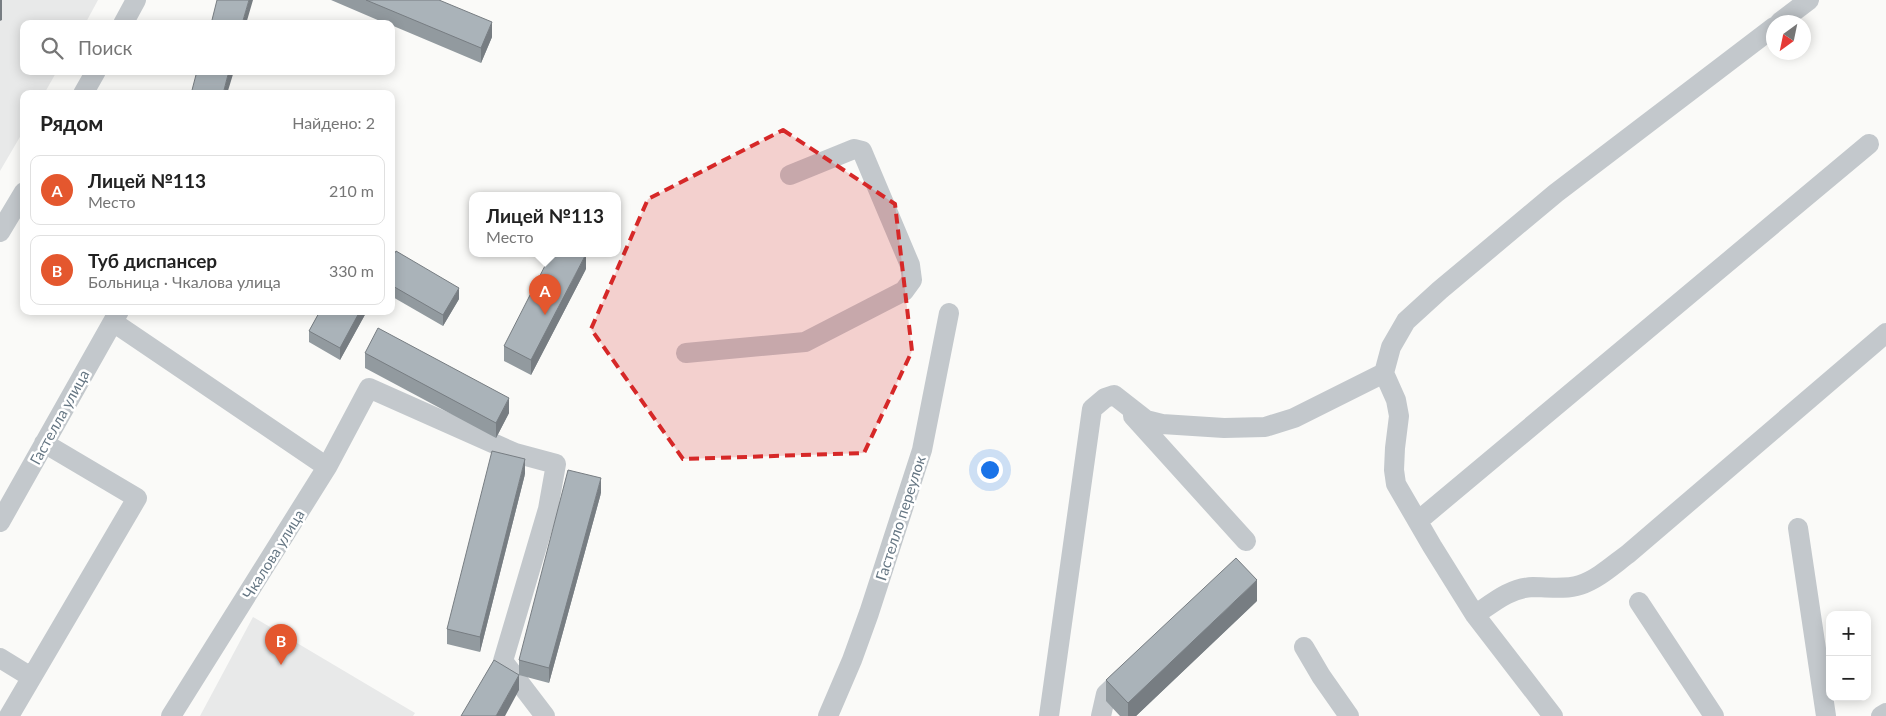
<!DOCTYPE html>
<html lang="ru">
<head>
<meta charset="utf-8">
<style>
  body { margin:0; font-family:Lato,sans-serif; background:#f6f6f6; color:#222 }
  .controls { position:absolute; right:15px; bottom:15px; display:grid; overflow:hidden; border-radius:10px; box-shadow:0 2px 12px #0003 }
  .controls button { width:45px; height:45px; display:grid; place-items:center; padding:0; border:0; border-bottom:1px solid #e0e0e0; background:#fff; color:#222; font:25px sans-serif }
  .compass { position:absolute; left:1766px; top:15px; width:45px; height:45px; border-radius:50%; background:#fff; box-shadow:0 2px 12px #0003; rotate:213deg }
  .you { position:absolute; left:989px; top:469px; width:18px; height:18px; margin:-12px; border:4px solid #fff; border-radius:50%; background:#1a73e8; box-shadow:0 0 0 8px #1a73e833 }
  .badge { display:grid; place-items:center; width:32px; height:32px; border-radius:50%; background:#e4572e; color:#fff; font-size:16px; font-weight:700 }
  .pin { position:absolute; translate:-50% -41px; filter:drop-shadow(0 1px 2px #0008) }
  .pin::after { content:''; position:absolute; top:26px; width:18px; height:15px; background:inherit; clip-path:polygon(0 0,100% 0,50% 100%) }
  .popup { position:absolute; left:469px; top:192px; width:152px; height:65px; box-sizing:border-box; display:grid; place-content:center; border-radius:10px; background:#fff; filter:drop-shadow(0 1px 4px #0005); font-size:16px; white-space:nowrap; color:#767676 }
  .popup b { font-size:19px; color:#222 }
  .popup::after { content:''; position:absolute; left:50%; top:100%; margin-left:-10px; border:10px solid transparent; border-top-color:#fff }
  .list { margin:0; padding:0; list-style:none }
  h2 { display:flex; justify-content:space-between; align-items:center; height:65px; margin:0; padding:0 20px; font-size:21px }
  h2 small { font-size:16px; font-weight:400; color:#767676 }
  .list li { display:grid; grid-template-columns:32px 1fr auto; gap:15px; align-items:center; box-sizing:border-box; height:70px; margin:0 10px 10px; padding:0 10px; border:1px solid #e0e0e0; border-radius:10px }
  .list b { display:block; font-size:19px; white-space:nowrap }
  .list p { margin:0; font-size:16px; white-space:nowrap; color:#767676 }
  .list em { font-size:16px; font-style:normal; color:#767676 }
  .icon { flex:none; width:28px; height:28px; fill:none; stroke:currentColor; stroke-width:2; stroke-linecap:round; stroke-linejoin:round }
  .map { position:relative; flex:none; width:1886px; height:716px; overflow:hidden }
  .search { position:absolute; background:#fff; box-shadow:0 2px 12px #0003; left:20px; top:20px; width:375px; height:55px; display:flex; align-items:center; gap:12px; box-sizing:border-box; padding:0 18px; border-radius:10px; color:#767676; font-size:19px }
  .panel { position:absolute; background:#fff; box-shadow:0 2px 12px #0003; left:20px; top:90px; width:375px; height:225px; border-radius:10px }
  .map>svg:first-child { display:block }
</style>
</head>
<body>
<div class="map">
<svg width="1886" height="716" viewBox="0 0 1886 716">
  <rect width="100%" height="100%" fill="#fafaf8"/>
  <!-- built -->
  <path fill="#e8e9e9" d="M0,0H98L85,24H24V71H57L44,94H24V130L0,171Z
    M253,617L415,713L413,716H200Z"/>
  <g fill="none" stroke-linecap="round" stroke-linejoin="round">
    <!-- minor -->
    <path stroke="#c3c8cc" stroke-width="20" d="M1780,22L1809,0
      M123,24L136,0
      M83,94L96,71
      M0,232L24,192
      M113,322L327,467
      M686,353L805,342L904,291L912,280L910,265L862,151L854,149L790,175
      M1384,373L1396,400L1399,416L1395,448L1394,470L1396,484L1432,546L1475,615L1553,716
      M1133,416L1246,541
      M1418,521L1869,144
      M0,522L119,311
      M1798,528L1826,716
      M1639,602L1714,716
      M1475,615C1494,602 1510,588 1533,587C1548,587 1565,590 1580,585C1598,579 1613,565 1628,554L1886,333
      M1304,647L1321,676L1349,716
      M0,658L31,677
      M9,716L137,498L44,443
      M171,716L327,467L369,388L515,453L556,464L548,509L503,661L545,716
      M828,716L852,660L869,613L922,450L949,313
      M1049,716L1092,409L1105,398L1114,395L1146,420L1162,424L1224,428L1265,427L1294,418L1384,373L1391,347L1406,321L1440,290L1556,193L1774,27
      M1101,716L1106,694L1126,675
      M1881,716L1886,713"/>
  </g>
  <!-- wall -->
  <path fill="#929a9f" d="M331,0H439L492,37L481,63L391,25V24H387Z
    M391,260L459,299L443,326L391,296Z
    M586,269L531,375L504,361V346Z
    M320,311H367L340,360L309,342V331Z
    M365,353L509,413L496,438L365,368Z
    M525,474L480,652L447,644V629Z
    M601,493L549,683L519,675V690V660Z
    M1257,601L1136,716H1120L1106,701V680Z"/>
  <!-- shaded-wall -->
  <path fill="#777d82" d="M0,0H2V20L0,21Z
    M249,0H253L246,24H242Z
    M492,22V37L481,63V48Z
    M229,71H234L227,94H223Z
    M394,153V157L391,163V159Z
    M586,254V269L531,375V360Z
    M459,288V299L443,326V315Z
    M360,311H367L340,360V348Z
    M509,398V413L496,438V423Z
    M525,459V474L480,652V637Z
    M601,478V493L549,683V668Z
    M1257,580V601L1136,716H1128V703Z
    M519,675V690L505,716H496Z"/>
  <!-- building -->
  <path fill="#aab3b9" stroke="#777d82" d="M217,0H249L242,24H211Z
    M366,0H439L492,22L481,48Z
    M197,71H229L223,94H191Z
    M391,152L394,153L391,159Z
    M396,251L459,288L443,315L391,285V260Z
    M551,254H586L531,360L504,346Z
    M320,311H360L340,348L309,331Z
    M378,328L509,398L496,423L365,353Z
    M492,451L525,459L480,637L447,629Z
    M568,470L601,478L549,668L519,660Z
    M1236,558L1257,580L1128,703L1106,680Z
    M494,660L519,675L496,716H461Z"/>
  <!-- marked area -->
  <path fill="#d62828" fill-opacity="0.2" stroke="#d62828" stroke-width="4" stroke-dasharray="10 6" stroke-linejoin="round" d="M783,130L895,204L912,351L864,453L683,459L591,329L648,199Z"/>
  <g text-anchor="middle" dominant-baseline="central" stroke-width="5" stroke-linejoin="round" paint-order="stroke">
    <!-- street labels -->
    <g font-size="15" fill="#657683" stroke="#fff">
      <text transform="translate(59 417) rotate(-61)">Гастелла улица</text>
      <text transform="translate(900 518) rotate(-72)">Гастелло переулок</text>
      <text transform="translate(273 554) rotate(-58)">Чкалова улица</text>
    </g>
  </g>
</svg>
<div class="controls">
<button>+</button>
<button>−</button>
</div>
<svg class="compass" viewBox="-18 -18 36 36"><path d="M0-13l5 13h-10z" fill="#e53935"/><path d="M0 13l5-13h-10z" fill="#767676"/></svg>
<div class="you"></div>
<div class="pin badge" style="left:545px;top:315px">A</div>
<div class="popup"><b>Лицей №113</b>Место</div>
<div class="pin badge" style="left:281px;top:665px">B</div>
<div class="search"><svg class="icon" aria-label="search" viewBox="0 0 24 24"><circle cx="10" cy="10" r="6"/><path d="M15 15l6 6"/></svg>Поиск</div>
<section class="panel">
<h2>Рядом<small>Найдено: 2</small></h2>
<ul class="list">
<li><span class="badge">A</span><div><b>Лицей №113</b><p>Место</p></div><em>210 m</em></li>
<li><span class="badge">B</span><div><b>Туб диспансер</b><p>Больница · Чкалова улица</p></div><em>330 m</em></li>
</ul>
</section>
</div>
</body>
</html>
